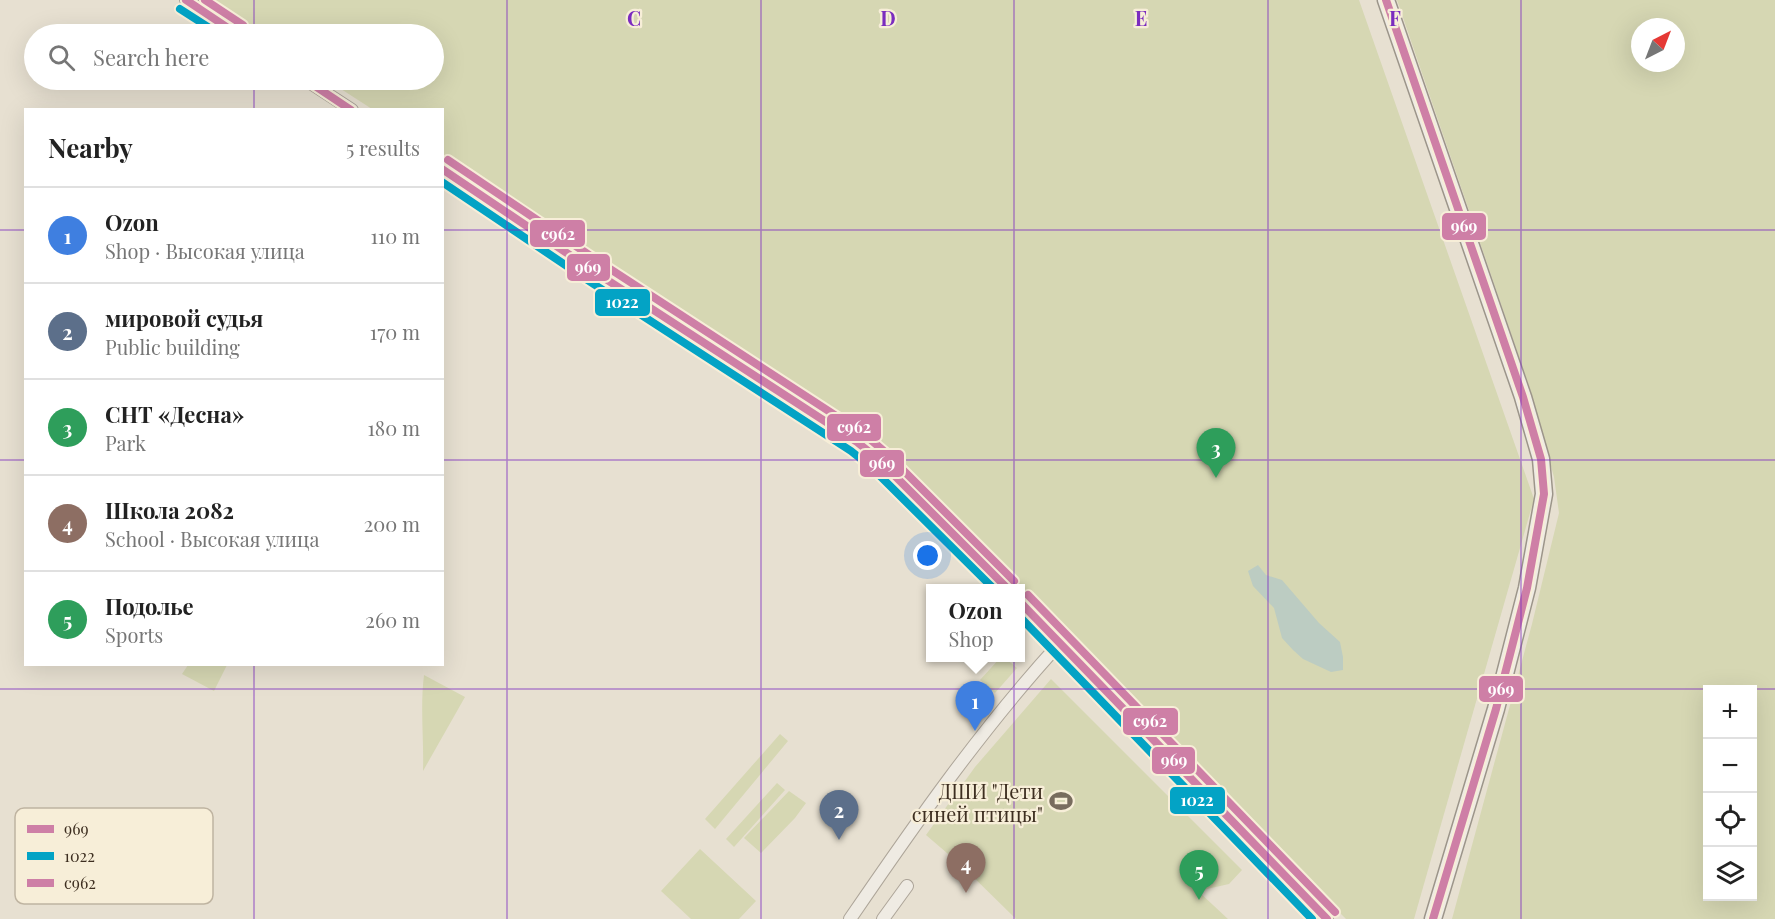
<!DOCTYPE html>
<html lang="en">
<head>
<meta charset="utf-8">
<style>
  body { margin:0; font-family:"Playfair Display",serif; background:#f2f2f2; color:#222 }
  .controls { position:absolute; right:18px; bottom:18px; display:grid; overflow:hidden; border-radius:0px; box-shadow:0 6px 24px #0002 }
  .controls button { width:54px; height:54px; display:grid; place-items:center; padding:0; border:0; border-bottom:2px solid #e0e0e0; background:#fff; color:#222; font:30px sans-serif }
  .compass { position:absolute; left:1631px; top:18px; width:54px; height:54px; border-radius:50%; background:#fff; box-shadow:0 6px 24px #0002; rotate:42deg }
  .you { position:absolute; left:928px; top:556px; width:21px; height:21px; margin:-15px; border:4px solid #fff; border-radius:50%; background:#1a73e8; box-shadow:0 0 0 9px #1a73e833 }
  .badge { display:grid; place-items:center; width:39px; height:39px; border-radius:50%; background:#786c5e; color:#fff; font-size:20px; font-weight:700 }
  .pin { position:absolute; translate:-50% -50px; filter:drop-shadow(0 2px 3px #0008) }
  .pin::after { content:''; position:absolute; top:32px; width:21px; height:18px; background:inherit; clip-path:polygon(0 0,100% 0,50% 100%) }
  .popup { position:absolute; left:926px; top:584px; width:99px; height:78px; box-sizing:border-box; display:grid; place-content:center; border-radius:0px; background:#fff; filter:drop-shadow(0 2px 4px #0005); font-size:20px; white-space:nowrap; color:#767676 }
  .popup b { font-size:22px; color:#222 }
  .popup::after { content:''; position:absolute; left:50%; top:100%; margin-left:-12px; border:12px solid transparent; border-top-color:#fff }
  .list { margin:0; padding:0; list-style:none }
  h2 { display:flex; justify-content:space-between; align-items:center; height:78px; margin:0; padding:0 24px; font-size:26px }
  h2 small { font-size:20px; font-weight:400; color:#767676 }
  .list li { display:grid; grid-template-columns:39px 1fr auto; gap:18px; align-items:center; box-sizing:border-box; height:96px; padding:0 24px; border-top:2px solid #e0e0e0 }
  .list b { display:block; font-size:22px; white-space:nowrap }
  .list p { margin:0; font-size:20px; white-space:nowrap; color:#767676 }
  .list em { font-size:20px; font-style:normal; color:#767676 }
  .icon { flex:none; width:33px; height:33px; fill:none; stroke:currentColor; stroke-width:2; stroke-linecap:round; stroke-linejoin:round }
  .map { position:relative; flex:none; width:1775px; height:919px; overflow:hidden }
  .search { position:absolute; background:#fff; box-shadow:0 6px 24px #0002; left:24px; top:24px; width:420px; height:66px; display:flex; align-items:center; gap:15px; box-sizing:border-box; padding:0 21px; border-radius:33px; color:#767676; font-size:22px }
  .panel { position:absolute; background:#fff; box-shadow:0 6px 24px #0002; left:24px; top:108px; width:420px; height:558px; border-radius:0px }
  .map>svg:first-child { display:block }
</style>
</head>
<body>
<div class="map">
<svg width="1775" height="919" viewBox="0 0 1775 919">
  <rect width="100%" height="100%" fill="#e7e0d1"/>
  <!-- green -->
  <path fill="#d6d7b3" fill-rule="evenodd" d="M207,0H1359L1534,499L1414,919H1346L1020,592V588H1016L885,456L443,157L442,110L372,109L327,80H434V34H259Z
    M1397,0H1775V919H1452L1532,624L1559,513L1554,477L1528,383ZM1640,27H1676V63H1640ZM1708,690H1752V896H1708Z
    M1000,658H1005L1017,668L995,693L980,680Z
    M188,665V664L227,665L214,691L182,674Z
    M424,675L465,697L423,771C424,739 420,707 424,675Z
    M1051,679L1242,870L1229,884L1198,891L1228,919H1016L962,866L926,835L975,767Z
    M780,734L788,741L715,829L705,819Z
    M777,783L785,790L734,847L726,839Z
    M789,791L806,803L795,818L761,853L744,838Z
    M700,849L756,901L739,919H691L661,891Z"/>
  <!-- water -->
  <path fill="#bcccc2" d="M1258,565L1266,575L1282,580L1319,623L1340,642L1343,657V670L1331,672L1303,659L1293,650L1282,638L1274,608L1253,586L1248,571Z"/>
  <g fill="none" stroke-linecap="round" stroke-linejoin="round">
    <!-- street casing -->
    <g stroke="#ada599" stroke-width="14">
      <path id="street" d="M186,0L237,34
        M306,80L352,110
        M442,169L598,274L857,442L878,459L1007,588
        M1020,602L1327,919
        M850,919C915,824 982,728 1060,643
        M883,919L907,886"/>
    </g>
    <!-- secondary casing -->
    <g stroke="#9c958a" stroke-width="19">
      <path id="secondary" d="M1386,0L1523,397L1541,459L1544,494L1527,588L1496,709L1433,919"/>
    </g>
    <!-- street -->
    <use href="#street" stroke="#efebe3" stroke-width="12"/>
    <!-- secondary -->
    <use href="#secondary" stroke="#efebe3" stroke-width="16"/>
    <!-- bus-1 casing -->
    <g stroke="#f7eed8" stroke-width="12">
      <path id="bus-1" d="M186,0L237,34
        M1386,0L1523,397L1541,459L1544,494L1527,588L1496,709L1433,919
        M306,80L351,110
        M442,169L598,274L857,442L878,459L1007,588
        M1020,602L1327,919"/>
    </g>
    <!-- bus-2 casing -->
    <g stroke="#f7eed8" stroke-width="12">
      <path id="bus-2" d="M180,9L219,34
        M442,182L592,283L851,451L871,467L993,588
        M1020,617L1312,919"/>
    </g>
    <!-- bus-3 casing -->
    <g stroke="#f7eed8" stroke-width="12">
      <path id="bus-3" d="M205,0L243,25
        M448,160L604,265L864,434L885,452L1014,581
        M1028,595L1335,912"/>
    </g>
    <!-- bus-1 -->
    <use href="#bus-1" stroke="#ce7fa6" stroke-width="8"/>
    <!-- bus-2 -->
    <use href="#bus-2" stroke="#03a3c5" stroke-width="8"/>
    <!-- bus-3 -->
    <use href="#bus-3" stroke="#ce7fa6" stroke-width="8"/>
  </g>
  <!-- grid -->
  <path fill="none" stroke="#7b2cbf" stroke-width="1.5" stroke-opacity="0.55" d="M254,0V34M507,0V919M761,0V919M1014,0V919M1268,0V919M1521,0V919M254,80V110M0,230H26M442,230H1775M0,460H26M442,460H1775M254,664V919M0,689H1775"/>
  <!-- icons -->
  <defs>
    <g id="stadium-bare" transform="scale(1.8)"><path d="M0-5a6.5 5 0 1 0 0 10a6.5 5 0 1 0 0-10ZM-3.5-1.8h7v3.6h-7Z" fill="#786c5e" stroke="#f7eed8" stroke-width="2.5" paint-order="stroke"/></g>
  </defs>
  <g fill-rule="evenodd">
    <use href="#stadium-bare" x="1061" y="801"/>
  </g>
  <g text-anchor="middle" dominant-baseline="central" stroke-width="4.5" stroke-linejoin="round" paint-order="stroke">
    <!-- poi labels -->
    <g font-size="20" fill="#3d2e20" stroke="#f7eed8" text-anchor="end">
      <text x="1043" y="790">ДШИ "Дети<tspan x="1043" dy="23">синей птицы"</tspan></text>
    </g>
  </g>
  <!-- legend -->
  <rect x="15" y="808" width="198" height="96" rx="9" fill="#f7eed8" stroke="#bfb4a1" stroke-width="1.5"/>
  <rect x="27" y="825" width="27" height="8" fill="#ce7fa6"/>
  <rect x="27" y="852" width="27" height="8" fill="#03a3c5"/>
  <rect x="27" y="879" width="27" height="8" fill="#ce7fa6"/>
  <g font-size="16" fill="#3d2e20">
    <text x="64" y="835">969</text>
    <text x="64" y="862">1022</text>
    <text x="64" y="889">с962</text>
  </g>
  <g font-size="20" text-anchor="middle" font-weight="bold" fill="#7b2cbf" stroke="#f7eed8" stroke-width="4.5" stroke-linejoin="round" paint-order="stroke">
    <text x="634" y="26">C</text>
    <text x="888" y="26">D</text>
    <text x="1141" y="26">E</text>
    <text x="1395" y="26">F</text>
  </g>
  <g stroke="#f7eed8" stroke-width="2">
    <rect x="1441" y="212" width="46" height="29" rx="6" fill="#ce7fa6"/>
    <rect x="529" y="219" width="57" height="29" rx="6" fill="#ce7fa6"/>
    <rect x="566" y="253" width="45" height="29" rx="6" fill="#ce7fa6"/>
    <rect x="594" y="288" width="57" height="29" rx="6" fill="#03a3c5"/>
    <rect x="826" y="413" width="56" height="29" rx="6" fill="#ce7fa6"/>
    <rect x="859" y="449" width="46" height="29" rx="6" fill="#ce7fa6"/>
    <rect x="1478" y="675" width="46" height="28" rx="6" fill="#ce7fa6"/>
    <rect x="1122" y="707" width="57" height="29" rx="6" fill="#ce7fa6"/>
    <rect x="1151" y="746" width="45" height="29" rx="6" fill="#ce7fa6"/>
    <rect x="1169" y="786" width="57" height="29" rx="6" fill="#03a3c5"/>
  </g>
  <g font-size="16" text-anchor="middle" font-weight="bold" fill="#fff">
    <text x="1464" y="232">969</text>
    <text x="558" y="240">с962</text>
    <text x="588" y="273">969</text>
    <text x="622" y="308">1022</text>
    <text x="854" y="433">с962</text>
    <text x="882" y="469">969</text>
    <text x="1501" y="695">969</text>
    <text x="1150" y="727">с962</text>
    <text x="1174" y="766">969</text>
    <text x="1197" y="806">1022</text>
  </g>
</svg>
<div class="controls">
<button>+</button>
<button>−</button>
<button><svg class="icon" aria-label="locate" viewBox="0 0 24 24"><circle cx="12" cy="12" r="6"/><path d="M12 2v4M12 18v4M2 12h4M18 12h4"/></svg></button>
<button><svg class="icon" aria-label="layers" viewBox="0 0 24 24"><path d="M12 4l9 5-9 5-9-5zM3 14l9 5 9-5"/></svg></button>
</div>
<svg class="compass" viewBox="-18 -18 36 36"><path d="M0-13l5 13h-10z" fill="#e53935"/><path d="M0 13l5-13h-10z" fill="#767676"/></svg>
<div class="you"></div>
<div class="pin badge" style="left:975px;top:731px;background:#3f7fe0">1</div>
<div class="popup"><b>Ozon</b>Shop</div>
<div class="pin badge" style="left:839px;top:840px;background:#5c6f8a">2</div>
<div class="pin badge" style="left:1216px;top:478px;background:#2e9e5b">3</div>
<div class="pin badge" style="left:966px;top:893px;background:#8d6e63">4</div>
<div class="pin badge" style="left:1199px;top:900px;background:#2e9e5b">5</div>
<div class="search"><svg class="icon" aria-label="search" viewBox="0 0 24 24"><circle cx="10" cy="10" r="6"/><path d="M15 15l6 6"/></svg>Search here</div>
<section class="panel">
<h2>Nearby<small>5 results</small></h2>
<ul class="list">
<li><span class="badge" style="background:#3f7fe0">1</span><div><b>Ozon</b><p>Shop · Высокая улица</p></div><em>110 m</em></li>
<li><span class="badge" style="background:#5c6f8a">2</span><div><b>мировой судья</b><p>Public building</p></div><em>170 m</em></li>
<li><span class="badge" style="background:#2e9e5b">3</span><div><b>СНТ «Десна»</b><p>Park</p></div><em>180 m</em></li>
<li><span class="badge" style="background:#8d6e63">4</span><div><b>Школа 2082</b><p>School · Высокая улица</p></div><em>200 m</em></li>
<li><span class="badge" style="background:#2e9e5b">5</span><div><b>Подолье</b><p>Sports</p></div><em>260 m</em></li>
</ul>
</section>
</div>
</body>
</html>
